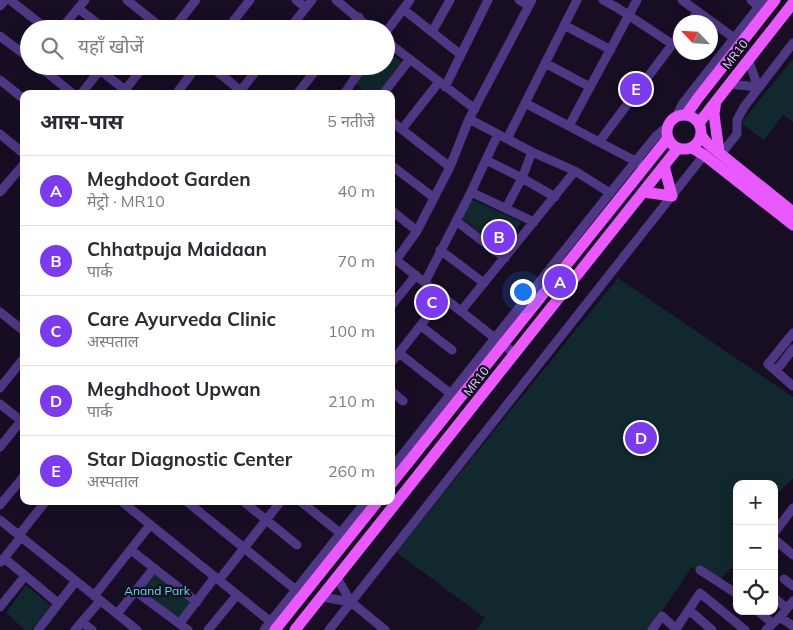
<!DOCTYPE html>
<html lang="hi">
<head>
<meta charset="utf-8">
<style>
  body { margin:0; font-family:Mulish,"Noto Sans Devanagari",sans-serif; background:#f2f2f3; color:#2b2b33 }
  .controls { position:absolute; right:15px; bottom:15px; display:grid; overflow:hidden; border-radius:10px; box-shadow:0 5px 20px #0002 }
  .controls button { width:45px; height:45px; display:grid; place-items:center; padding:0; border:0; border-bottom:1px solid #e1e1e2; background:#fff; color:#2b2b33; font:25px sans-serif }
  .compass { position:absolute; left:673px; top:15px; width:45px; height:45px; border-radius:50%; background:#fff; box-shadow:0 5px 20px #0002; rotate:295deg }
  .you { position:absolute; left:522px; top:291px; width:18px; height:18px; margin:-12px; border:4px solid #fff; border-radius:50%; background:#1a73e8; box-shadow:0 0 0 8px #1a73e833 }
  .badge { display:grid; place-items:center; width:32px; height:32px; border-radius:50%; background:#7c3aed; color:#fff; font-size:16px; font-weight:700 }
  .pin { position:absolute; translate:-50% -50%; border:2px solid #fff; box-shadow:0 1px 5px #0006 }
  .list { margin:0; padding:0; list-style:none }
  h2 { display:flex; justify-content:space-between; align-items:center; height:65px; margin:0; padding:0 20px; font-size:21px }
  h2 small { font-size:16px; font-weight:400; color:#7c7c81 }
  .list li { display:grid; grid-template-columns:32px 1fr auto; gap:15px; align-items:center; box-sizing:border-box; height:70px; padding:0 20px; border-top:1px solid #e1e1e2 }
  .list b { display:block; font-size:19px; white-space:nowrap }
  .list p { margin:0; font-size:16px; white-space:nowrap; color:#7c7c81 }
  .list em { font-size:16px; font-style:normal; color:#7c7c81 }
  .icon { flex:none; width:28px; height:28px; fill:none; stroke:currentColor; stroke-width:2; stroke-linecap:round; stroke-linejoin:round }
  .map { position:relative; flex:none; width:793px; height:630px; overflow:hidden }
  .search { position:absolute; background:#fff; box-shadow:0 5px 20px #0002; left:20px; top:20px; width:375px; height:55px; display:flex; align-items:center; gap:12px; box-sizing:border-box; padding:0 18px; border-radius:28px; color:#7c7c81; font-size:19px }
  .panel { position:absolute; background:#fff; box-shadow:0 5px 20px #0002; left:20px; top:90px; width:375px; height:415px; border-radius:10px }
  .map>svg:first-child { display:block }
</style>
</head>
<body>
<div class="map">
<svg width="793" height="630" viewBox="0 0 793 630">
  <rect width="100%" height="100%" fill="#170e24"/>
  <!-- green -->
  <path fill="#11282e" d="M386,51L403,62L380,94H367L356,84L368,66H386Z
    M793,59V122L783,115L764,140L741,123Z
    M469,198L521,222L505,252L461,218Z
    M618,278L793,397V478L774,497V484H737V562L721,579L692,567L649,630H476L485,618L396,552Z
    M153,570L194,603L178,621L136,590Z
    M26,585L51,606L31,630H25L6,613Z"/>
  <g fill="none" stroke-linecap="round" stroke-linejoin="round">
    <!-- minor -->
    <path stroke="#4e3884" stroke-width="9" d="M10,0L47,29
      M127,0L163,29
      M296,0L306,8
      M336,0L371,29
      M519,0L529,6
      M603,0L616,7L672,44
      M682,0L734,38
      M751,0L759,7
      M0,6L5,0
      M78,8L104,29
      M403,9L461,55
      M690,22L698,12
      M564,25L611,50
      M61,29L85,0
      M173,29L196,0
      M227,29L250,0
      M289,29L312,0
      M350,29L359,17
      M386,32L410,0
      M432,32L450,0
      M0,36L29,58
      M386,41L475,109
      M545,63L590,87
      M39,66L73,94
      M95,66L130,94
      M210,66L240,90
      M0,80L24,99
      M729,84L758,87L748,59
      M445,87L488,0
      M125,90L144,66
      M81,94L100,70
      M176,94L197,66
      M238,94L260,66
      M297,94L319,66
      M344,94L363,66
      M383,94L410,59
      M525,103L639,163
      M675,118L683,103L764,0
      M469,119L532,152L575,171L610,193
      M391,121L450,167
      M569,126L637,0
      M402,129L439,82
      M0,134L24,154
      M507,139L577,0
      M599,142L680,34
      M721,154L737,134V120L744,107L793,43
      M486,160L522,178L555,197
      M391,165L433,197
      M0,192L24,164
      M471,192L534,222
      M506,208L522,178L532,152
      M391,210L417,231
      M456,221L505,258
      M440,250L484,283
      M391,256L515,354
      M396,260L417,231L450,167L469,119L532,0
      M425,282L471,192L498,134
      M391,306L416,275
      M461,311L575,171
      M0,312L24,331
      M421,326L452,350
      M793,333L768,364L793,386
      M399,353L451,394
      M391,363L443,297
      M776,371L793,349
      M0,388L24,358
      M391,391L403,401
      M0,404L24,423
      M0,447L21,421
      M391,469L610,193L656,136L668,126
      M121,501L277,627
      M186,501L296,590
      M243,501L297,545
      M300,501L340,533
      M0,505L24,476
      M0,520L137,630
      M774,533L793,508
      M19,535L46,501
      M774,539L793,555
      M131,550L197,602
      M4,558L58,603
      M1,562L21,537
      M700,570L737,594
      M337,578L351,602L385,630
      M784,579L793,586
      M219,580L281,501
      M135,591L188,630
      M94,596L150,525
      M322,597L351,602
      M774,598L787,608
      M0,607L25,576
      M689,610L712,630
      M758,611L772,623
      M117,614L154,568
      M780,617L793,626
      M82,622L92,630
      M180,623L215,577
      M38,630L76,581
      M75,630L100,601
      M208,630L237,595
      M264,630L366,501
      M329,630L704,155
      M652,630L662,616L676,629L700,593L745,630
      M766,630L780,617L793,601"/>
    <!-- major -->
    <path stroke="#ea58ff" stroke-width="11" d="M716,101L714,114L719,152
      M667 132a17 17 0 1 1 34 0a17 17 0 1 1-34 0Z
      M686,115L698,98L775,0
      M699,123L793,3
      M701,135L707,143L793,212
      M692,148L704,155L793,225
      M643,192L672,196L664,166
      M391,484L668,138
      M275,630L378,501
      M295,630L678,148"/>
  </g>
  <g text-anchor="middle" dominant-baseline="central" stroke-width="4.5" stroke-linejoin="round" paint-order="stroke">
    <!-- street labels -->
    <g font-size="12" fill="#e2d1ff" stroke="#170e24">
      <text transform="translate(735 54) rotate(-52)">MR10</text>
      <text transform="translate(476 381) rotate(-52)">MR10</text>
    </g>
    <!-- park labels -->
    <g font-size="12" fill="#5be1e0" stroke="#170e24">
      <text x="157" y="590">Anand Park</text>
    </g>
  </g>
</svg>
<div class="controls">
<button>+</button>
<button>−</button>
<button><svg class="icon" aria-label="locate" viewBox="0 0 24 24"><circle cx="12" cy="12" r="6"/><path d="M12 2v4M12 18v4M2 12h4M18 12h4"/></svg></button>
</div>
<svg class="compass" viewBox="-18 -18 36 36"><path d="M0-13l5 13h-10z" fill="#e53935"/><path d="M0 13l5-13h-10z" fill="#7c7c81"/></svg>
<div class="you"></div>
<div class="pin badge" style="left:560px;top:282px">A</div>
<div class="pin badge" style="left:499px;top:237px">B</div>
<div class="pin badge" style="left:432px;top:302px">C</div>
<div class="pin badge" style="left:641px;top:438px">D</div>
<div class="pin badge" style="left:636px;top:89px">E</div>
<div class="search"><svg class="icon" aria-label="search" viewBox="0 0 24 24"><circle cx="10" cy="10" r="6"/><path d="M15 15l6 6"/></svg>यहाँ खोजें</div>
<section class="panel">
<h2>आस-पास<small>5 नतीजे</small></h2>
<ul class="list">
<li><span class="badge">A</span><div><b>Meghdoot Garden</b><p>मेट्रो · MR10</p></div><em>40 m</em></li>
<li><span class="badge">B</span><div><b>Chhatpuja Maidaan</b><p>पार्क</p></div><em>70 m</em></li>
<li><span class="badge">C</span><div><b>Care Ayurveda Clinic</b><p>अस्पताल</p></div><em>100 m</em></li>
<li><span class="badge">D</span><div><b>Meghdhoot Upwan</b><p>पार्क</p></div><em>210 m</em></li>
<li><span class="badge">E</span><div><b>Star Diagnostic Center</b><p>अस्पताल</p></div><em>260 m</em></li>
</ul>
</section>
</div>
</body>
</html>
